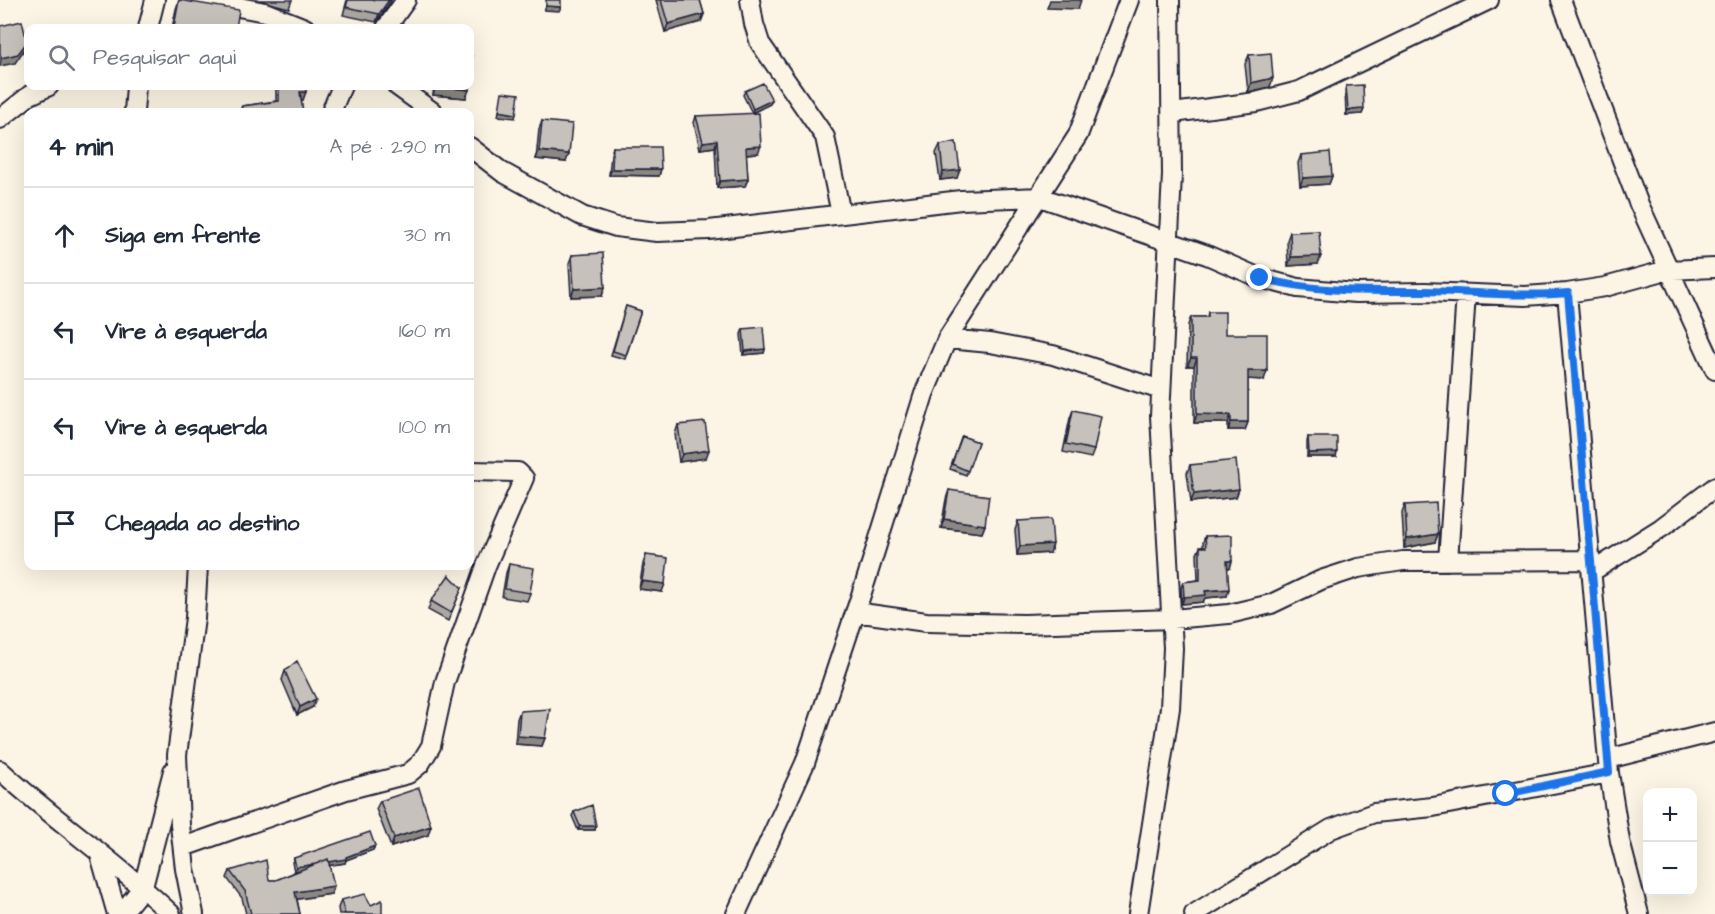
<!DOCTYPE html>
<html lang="pt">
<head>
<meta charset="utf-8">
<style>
  body { margin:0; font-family:"Architects Daughter",sans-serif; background:#f6f6f7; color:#1f2937 }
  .controls { position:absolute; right:18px; bottom:18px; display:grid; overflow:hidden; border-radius:12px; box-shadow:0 6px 24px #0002 }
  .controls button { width:54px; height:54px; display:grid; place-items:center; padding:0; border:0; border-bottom:2px solid #e0e1e3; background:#fff; color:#1f2937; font:30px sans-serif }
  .stop { position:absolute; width:18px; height:18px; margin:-14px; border:4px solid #1a73e8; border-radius:50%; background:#fff }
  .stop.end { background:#1a73e8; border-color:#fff; box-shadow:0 2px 6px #0008 }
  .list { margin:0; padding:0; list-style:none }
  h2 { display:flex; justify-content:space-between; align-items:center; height:78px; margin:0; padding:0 24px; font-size:26px }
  h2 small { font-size:20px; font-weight:400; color:#747a83 }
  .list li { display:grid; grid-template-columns:39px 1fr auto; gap:18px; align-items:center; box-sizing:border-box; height:96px; padding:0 24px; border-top:2px solid #e0e1e3 }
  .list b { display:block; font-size:22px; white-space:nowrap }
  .list em { font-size:20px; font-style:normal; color:#747a83 }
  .icon { flex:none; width:33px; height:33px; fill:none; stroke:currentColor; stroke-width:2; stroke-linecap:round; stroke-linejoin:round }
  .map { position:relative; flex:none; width:1715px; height:914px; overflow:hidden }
  .search { position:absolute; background:#fff; box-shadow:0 6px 24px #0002; left:24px; top:24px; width:450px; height:66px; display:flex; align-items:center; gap:15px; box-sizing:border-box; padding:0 21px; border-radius:12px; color:#747a83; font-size:22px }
  .panel { position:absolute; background:#fff; box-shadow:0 6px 24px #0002; left:24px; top:108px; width:450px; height:462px; border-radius:12px }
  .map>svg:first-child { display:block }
</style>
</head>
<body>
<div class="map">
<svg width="1715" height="914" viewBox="0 0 1715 914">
  <rect width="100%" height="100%" fill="#fcf5e5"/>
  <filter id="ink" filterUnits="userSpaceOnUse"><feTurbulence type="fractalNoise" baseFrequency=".0167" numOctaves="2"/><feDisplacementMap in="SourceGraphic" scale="12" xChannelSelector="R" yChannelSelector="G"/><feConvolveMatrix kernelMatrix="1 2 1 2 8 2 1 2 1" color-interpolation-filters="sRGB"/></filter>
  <g filter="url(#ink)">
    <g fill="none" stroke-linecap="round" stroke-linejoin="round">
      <!-- street casing -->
      <g stroke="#22223b" stroke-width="22">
        <path id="street" d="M202,0L265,12L305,28
          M750,0L754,24L760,43L825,137L841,214
          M1561,0L1638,202L1715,370
          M148,28L155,0
          M386,28L406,0
          M397,86L433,112
          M134,112L136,86
          M331,112L342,86
          M1173,113L1256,102L1299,91L1489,0
          M0,119L30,95L49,86
          M470,147L502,172L582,216L616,227L657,232L709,230L961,200L1040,197L1207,255L1260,278L1298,288L1356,293L1425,292L1525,296L1567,293L1605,287L1667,270L1715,268
          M1567,293L1609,773L1620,841L1639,914
          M947,339L990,343L1053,355L1161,390
          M1448,561L1466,294
          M1593,571L1661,528L1715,487
          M855,612L926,622L1025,624L1172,619L1229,614L1271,604L1321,580L1358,568L1403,561L1592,560
          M1608,759L1715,732
          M0,770C55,821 117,862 171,914
          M183,847L346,790L408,774L420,764L431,746L445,682L486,566L524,478L518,472L470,471
          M100,855L117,914
          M121,914L143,887L173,771
          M194,914L185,869L180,825L177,755L195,618L198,566
          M736,914L805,763L866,580L924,394L947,339L1078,135L1129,0
          M1138,914L1170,708L1173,648L1160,416L1172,175L1170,0
          M1194,914L1331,829L1374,813L1433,807L1609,773"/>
      </g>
      <!-- street -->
      <use href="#street" stroke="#fcf5e5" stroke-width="18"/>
    </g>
    <!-- wall -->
    <path fill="#aaa6a1" stroke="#22223b" stroke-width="1.5" d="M179,0L236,28H172L176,9Z
      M258,0H292L289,8Z
      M347,0H391L389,4L376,22L343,15Z
      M656,0H700L704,14L701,22L665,32Z
      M1249,55L1270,87L1248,92L1245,64Z
      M276,86H306L303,100H301L303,112H239L242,106L276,101Z
      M434,86H469L466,98L433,95Z
      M1346,86L1364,109L1362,114L1346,115L1345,90Z
      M745,91L772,100L770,104L752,113L743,95Z
      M696,116L758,153L746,154L748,179L745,186L717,188L715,147L700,149L694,123Z
      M542,121L566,162L536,159L539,129Z
      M940,145L957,178L940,180L936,153Z
      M613,147L661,169L659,176L609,175L611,154Z
      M1301,155L1332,176L1329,184L1300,186L1298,163Z
      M1290,232L1318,264L1288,266L1287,240Z
      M572,255L605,287L602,296L571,297L569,263Z
      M626,306L641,311L625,359L611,355Z
      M1208,312L1225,334L1264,380L1248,379V422L1245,430H1228V423H1194V366H1187L1188,325L1191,317H1207Z
      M743,329L765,349L764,353L743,355L741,334Z
      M1073,410L1094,450L1091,458L1063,452L1070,418Z
      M678,425L706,458L679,462L675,434Z
      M962,436L978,442L966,475L950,469Z
      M1308,437L1336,457H1307V442Z
      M1190,465L1239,489L1236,497L1191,502L1187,473Z
      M949,490L985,525L982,533L941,528L946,499Z
      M1405,505L1438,534L1435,542L1404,548L1402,513Z
      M1018,521L1050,553L1017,555L1015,530Z
      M1205,536L1232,561L1230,568H1227V596L1205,598L1203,602L1182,604L1181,588L1183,582L1198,580L1197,554L1200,547H1203V542Z
      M646,555L662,592L639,589L643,564Z
      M509,564L530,593L527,601L502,597L506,573Z
      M462,588L448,621L428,610L431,601Z
      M285,671L313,707L297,715L282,680Z
      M520,711L545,738L542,746L515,744L517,719Z
      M380,801L428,835L391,847L376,809Z
      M574,812L596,826L595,830H578L572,816Z
      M375,846L373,850L346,860L345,863L330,865L331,894L297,899L300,914H246L242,898L227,878L230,871L269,880H276L300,870L294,871L292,862L294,858Z
      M341,900L371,905L382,914H339L338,908Z"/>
    <!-- shaded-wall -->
    <path fill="#8b8783" stroke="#22223b" stroke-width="1.5" d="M389,0H391L389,4L376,22L379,14Z
      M1050,0H1081L1078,9L1047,8Z
      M546,6L561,7L559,11L544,10Z
      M704,14L701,22L665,32L668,24Z
      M27,42L24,50L15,63L0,66L1,58Z
      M1273,78L1270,87L1248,92L1251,83Z
      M436,86L469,90L466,98L433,95Z
      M300,92H306L303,100H297Z
      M772,100L770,104L752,113L753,109Z
      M1364,109L1362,114L1346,115L1348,110Z
      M499,111L516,114L515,118L498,116Z
      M717,140L715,147L700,149L703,142Z
      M761,146L758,153L743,154L746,147Z
      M539,151L569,154L566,162L536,159Z
      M612,169H661L659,176L609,175Z
      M960,170L957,178L940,180L943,172Z
      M1332,176L1329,184L1300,186L1303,178Z
      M748,179L745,186L717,188L720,181Z
      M1321,256L1318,264L1288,266L1291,257Z
      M605,287L602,296L571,297L574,289Z
      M765,349L764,353L743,355L745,351Z
      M1191,358H1197L1194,366H1187Z
      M1248,371H1267L1264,380L1245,379Z
      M1197,414L1231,415L1228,423H1194Z
      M1231,422H1248L1245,430H1228Z
      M709,450L706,458L679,462L682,454Z
      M1337,452L1336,457H1307L1309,453Z
      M1239,489L1236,497L1191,502L1194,494Z
      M944,519L985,525L982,533L941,528Z
      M1438,534L1435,542L1404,548L1407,539Z
      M1053,544L1050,553L1017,555L1020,546Z
      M1227,561H1232L1230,568H1224Z
      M642,581L665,584L662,592L639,589Z
      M1229,589L1227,596L1205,598L1203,602L1182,604L1184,597L1205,591Z
      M316,699L313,707L297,715L300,707Z
      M518,736L545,738L542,746L515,744Z
      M431,826L428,835L391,847L394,838Z
      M580,826H596L595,830H578Z
      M375,846L373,850L346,860L345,863L294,871L296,867L346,857Z
      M334,886L331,894L292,900L295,892Z"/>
    <!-- building -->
    <path fill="#c6c1bb" stroke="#22223b" stroke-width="1.5" d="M179,0L239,10L236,28H183L174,27Z
      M348,0H389L379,14L346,7Z
      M546,0H561V7L546,6Z
      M661,0H700L704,14L668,24Z
      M22,21L27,42L18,54L1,58L0,53V26Z
      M1271,53L1273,78L1251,83L1249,55Z
      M470,56H472L470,81Z
      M763,83L772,100L753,109L745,91Z
      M1363,85L1364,109L1348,110L1346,86Z
      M279,86H306V92H300L303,112H244L242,106L279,101Z
      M436,86H469V90Z
      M502,92L519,94L516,114L499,111Z
      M759,113L761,146L746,147L748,179L720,181L717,140L703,142L696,116Z
      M542,121L572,124L569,154L539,151Z
      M956,142L960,170L943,172L940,145Z
      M613,147H660L661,169H612Z
      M1330,152L1332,176L1303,178L1301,155Z
      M1319,231L1321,256L1291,257L1290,232Z
      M603,253L605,287L574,289L572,255Z
      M626,306L641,311L626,355L613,351Z
      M1208,312H1225V334H1267V371H1248V422H1231V415L1197,414V358H1191V317H1208Z
      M763,327L765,349L745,351L743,329Z
      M1073,410L1101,416L1094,450L1066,444Z
      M705,422L709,450L682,454L678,425Z
      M962,436L978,442L968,471L952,464Z
      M1308,437H1337V452L1309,453Z
      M1236,460L1239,489L1194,494L1190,465Z
      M949,490L989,496L985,525L944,519Z
      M1436,503L1438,534L1407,539L1405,505Z
      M1051,519L1053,544L1020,546L1018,521Z
      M1232,535V561H1227L1229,589L1205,591L1206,595L1184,597L1183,582L1200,580V547H1206L1205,536Z
      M646,555L668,558L665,584L642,581Z
      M509,564L534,568L530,593L505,589Z
      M449,575L462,588L451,613L431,601Z
      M297,661L316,699L300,707L285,671Z
      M550,709L545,738L518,736L520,711Z
      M419,788L431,826L394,838L380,801Z
      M592,805L596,826H580L574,812Z
      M370,832L375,846L346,857V859L329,862L328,859L316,864L296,867L294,858Z
      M328,859L334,886L295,892L300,914H251L245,891L230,871L266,860L269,880H276Z
      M365,894L371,905L382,900V914H345L341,900Z"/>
  </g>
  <g fill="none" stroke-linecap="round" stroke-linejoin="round" filter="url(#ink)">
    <!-- route -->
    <path stroke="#1a73e8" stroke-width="8" d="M1260,278C1319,293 1365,291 1425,291C1473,292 1519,297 1568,293L1609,772L1506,794"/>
  </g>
</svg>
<div class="controls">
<button>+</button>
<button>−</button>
</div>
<div class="stop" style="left:1506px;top:794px"></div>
<div class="stop end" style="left:1260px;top:278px"></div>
<div class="search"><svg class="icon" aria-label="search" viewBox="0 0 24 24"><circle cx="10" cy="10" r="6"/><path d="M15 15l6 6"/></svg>Pesquisar aqui</div>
<section class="panel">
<h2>4 min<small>A pé · 290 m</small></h2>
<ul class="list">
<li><svg class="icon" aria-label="ahead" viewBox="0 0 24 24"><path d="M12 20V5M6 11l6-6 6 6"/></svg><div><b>Siga em frente</b></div><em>30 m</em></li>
<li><svg class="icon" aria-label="left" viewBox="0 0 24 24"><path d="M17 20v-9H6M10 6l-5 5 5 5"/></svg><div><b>Vire à esquerda</b></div><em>160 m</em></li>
<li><svg class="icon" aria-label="left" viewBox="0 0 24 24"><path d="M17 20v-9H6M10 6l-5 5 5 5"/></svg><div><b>Vire à esquerda</b></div><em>100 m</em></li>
<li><svg class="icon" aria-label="arrive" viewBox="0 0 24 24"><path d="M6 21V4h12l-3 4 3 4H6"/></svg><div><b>Chegada ao destino</b></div></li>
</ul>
</section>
</div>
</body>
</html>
